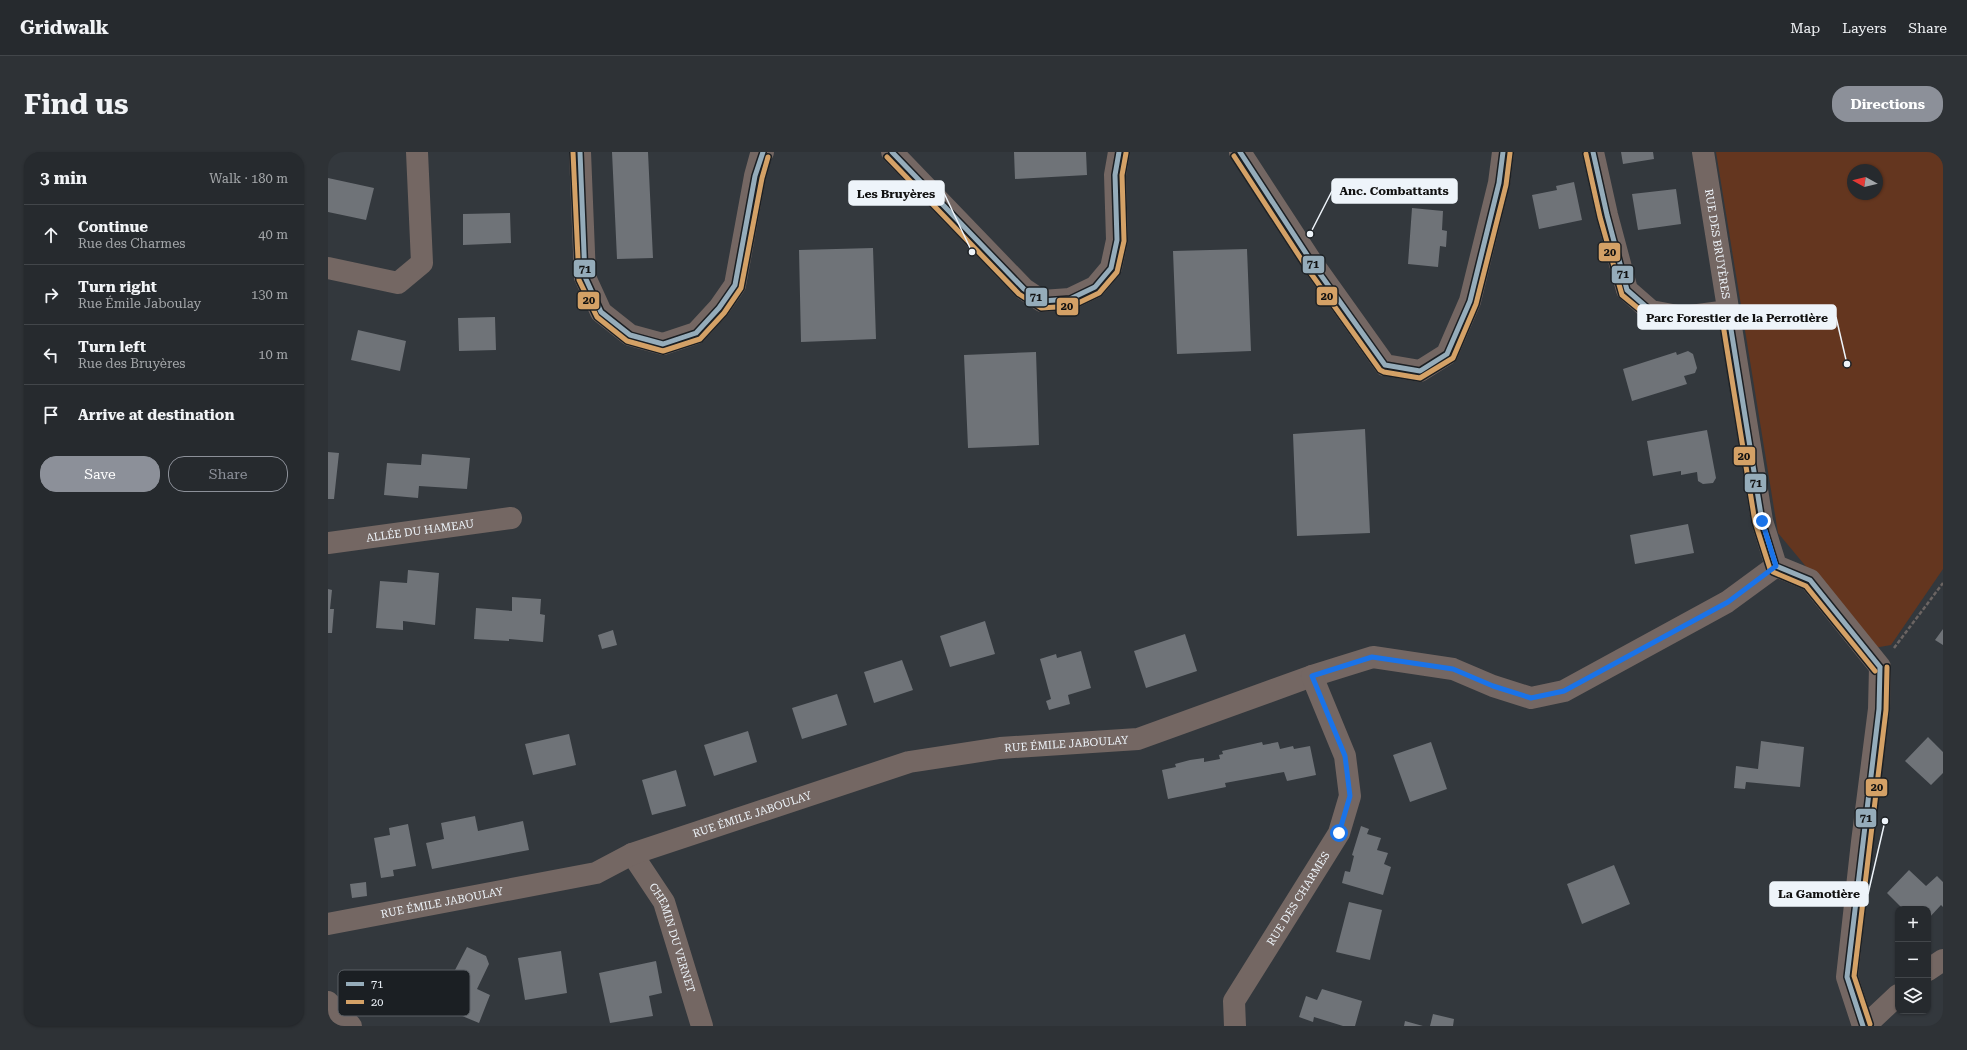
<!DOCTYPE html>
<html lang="en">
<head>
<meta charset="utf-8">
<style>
  body { margin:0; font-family:"Roboto Serif",serif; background:#2e3236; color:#f1f3f6 }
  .controls { position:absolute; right:12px; bottom:12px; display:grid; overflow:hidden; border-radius:8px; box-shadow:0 1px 3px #0004 }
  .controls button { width:36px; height:36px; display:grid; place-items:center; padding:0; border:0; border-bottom:1px solid #42464a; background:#262a2e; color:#f1f3f6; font:20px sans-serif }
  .compass { position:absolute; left:1519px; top:12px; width:36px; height:36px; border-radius:50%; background:#262a2e; box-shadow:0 1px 3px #0004; rotate:278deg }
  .stop { position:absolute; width:12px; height:12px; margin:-9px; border:3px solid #1a73e8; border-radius:50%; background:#fff }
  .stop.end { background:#1a73e8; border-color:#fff; box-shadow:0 1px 4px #0008 }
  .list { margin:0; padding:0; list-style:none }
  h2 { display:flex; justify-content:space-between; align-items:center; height:52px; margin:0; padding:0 16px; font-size:17px }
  h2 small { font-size:13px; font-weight:400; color:#a4a7aa }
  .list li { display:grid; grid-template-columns:26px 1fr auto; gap:12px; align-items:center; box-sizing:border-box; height:60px; padding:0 16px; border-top:1px solid #42464a }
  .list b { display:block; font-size:15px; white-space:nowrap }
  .list p { margin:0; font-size:13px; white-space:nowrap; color:#a4a7aa }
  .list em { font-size:13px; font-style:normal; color:#a4a7aa }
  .actions { display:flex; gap:8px; padding:12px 16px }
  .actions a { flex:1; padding:9px 0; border:1px solid #8c9099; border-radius:16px; text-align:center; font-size:14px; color:#8c9099 }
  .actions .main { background:#8c9099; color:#fff }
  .icon { flex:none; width:22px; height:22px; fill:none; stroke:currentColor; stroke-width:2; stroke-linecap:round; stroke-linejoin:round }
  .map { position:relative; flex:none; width:1615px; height:874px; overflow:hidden; border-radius:16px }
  header { display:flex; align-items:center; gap:24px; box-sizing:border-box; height:56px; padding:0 20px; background:#262a2e; border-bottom:1px solid #42464a }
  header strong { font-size:19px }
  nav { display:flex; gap:22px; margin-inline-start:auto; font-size:14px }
  .intro { display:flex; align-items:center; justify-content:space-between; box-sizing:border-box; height:96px; padding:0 24px }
  h1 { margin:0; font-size:28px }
  .button { padding:10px 18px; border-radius:16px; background:#8c9099; color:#fff; font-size:14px; font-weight:700 }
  main { display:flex; gap:24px; padding:0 24px }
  aside { flex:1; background:#262a2e; border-radius:16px; box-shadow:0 1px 3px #0004 }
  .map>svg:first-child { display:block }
</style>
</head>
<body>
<header>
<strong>Gridwalk</strong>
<nav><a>Map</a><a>Layers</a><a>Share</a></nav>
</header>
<div class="intro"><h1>Find us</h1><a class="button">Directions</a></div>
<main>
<aside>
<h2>3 min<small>Walk · 180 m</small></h2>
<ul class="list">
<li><svg class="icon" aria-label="ahead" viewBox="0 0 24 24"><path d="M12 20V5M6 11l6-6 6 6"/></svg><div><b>Continue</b><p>Rue des Charmes</p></div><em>40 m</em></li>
<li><svg class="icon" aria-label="right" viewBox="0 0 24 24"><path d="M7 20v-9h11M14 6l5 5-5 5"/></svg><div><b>Turn right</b><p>Rue Émile Jaboulay</p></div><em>130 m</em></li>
<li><svg class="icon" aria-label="left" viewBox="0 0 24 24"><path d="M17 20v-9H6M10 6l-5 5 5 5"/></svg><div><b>Turn left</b><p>Rue des Bruyères</p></div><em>10 m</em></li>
<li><svg class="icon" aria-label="arrive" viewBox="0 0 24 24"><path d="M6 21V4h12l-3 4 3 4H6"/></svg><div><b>Arrive at destination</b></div></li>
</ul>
<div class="actions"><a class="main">Save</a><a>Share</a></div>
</aside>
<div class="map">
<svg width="1615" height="874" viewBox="0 0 1615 874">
  <rect width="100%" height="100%" fill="#33383d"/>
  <!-- green -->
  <path fill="#64361f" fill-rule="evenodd" d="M1388,0H1615V417L1563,493L1546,496L1450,381ZM1525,18H1549V42H1525Z"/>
  <!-- building -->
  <path fill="#6f7378" d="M284,0H320L325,106L289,107Z
    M686,0H758L759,23L687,27Z
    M1293,0H1325L1326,7L1295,12Z
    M0,26L46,36L38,68L0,60Z
    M1246,30L1254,68L1211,77L1204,43L1229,38L1228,34Z
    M1348,37L1353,72L1310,78L1304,42Z
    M1084,56L1115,59L1114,78L1119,79L1118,95L1112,94L1110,115L1080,112Z
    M182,61L183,91L135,93V62Z
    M545,96L548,187L473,190L471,98Z
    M919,97L923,199L849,202L845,99Z
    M167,165L168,198L131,199L130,166Z
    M30,178L78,189L72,219L23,208Z
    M1360,199L1365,202L1369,216L1367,221L1356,224L1359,232L1304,249L1295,217L1348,200L1349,203Z
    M708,200L711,293L640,296L636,203Z
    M1037,277L1042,381L969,384L965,282Z
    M1379,278L1388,326L1385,331L1375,332L1370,329L1369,320L1353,323V319L1325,324L1319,289Z
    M0,300L11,301L6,347H0Z
    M94,302L142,306L139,337L91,334L90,346L56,343L59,311L93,313Z
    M1360,372L1366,401L1307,412L1302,383Z
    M80,418L111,421L107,473L75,469V478L48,476L52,429L79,431Z
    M0,437L4,438L2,457H6L4,481H0Z
    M184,445L213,447L212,462L217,463L215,490L181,487V489L146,487L148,456L184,459Z
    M657,469L667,502L622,515L612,484Z
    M1615,477V493L1607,488Z
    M285,478L289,493L274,497L270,483Z
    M857,482L869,519L818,536L806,499Z
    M753,499L763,536L740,543L742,552L721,558L718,549L723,547L712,507L728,502L729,506Z
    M574,508L585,538L546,551L536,520Z
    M509,542L519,573L474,587L464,556Z
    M420,579L429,610L386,624L376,593Z
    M241,582L248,613L205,623L197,592Z
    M1600,585L1615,600V621L1603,633L1577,609Z
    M1433,589L1476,595L1472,635L1418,630L1417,637L1406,636L1408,614L1430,617Z
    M934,590L935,593L950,590L952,597L965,594L966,597L982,594L988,623L959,629L956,620L897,631L898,635L840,647L834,618L848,615L847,612L862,608L876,606V610L892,607L891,603L895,602L894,599Z
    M1103,590L1119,637L1082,650L1065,603Z
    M348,618L358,654L324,663L314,628Z
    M147,664L150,679L195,669L201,698L104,717L98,691L116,687L113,671Z
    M80,672L88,714L65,718L66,724L53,726L46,686L62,683L61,676Z
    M1033,674L1041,677L1039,682L1053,686L1049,698L1060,701L1056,712L1063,715L1055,743L1014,731L1017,719L1022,720L1026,704L1024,703Z
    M1286,713L1302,752L1254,772L1239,732Z
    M1581,718L1598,734L1609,724L1615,730V755L1613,753L1600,767V757H1574V756L1559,741Z
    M38,730L39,744L24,746L22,732Z
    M1021,750L1054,758L1042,808L1008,800Z
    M139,795L158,804L161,812L149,837L162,843L151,871L127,861L116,830L123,819L127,818Z
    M233,799L239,841L197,848L190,806Z
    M328,809L334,841L321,844L325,864L282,871L271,821Z
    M994,837L1034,849L1027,874H1015L986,865L985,870L971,865L978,844L989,848Z
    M1105,862L1126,867L1125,874H1102Z
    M1077,869L1095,874H1076Z"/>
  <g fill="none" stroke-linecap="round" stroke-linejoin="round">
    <!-- path -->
    <path stroke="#6b6462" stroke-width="2.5" stroke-dasharray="4 2" stroke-linecap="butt" d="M1566,496L1615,431"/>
    <!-- minor -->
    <g stroke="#746763" stroke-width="22">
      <path d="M252,0L257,125L273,160L302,183L335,192L368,181L391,156L407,133L427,24L433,2L435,0"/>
      <path d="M564,0L696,137L714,149L742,147L767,135L783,116L789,88L787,23L791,0"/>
      <path d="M912,0L985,112L1057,213L1092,219L1119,202L1142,149L1171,31L1175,0"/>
      <path d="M1265,0L1279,63L1299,138L1323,159L1355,165L1400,159"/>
      <path id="s1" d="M1375,0L1434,369L1448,414L1482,428L1552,515L1551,557L1534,690L1519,825L1535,874"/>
      <path d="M0,116L70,131L94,111L89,0"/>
      <path id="s2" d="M0,391L183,366"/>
      <path id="s3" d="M304,702L336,750L374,874"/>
      <path id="s4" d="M0,772L268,721L304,702L581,610L672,596L810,587L984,524L1045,505L1125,517L1165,534L1203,546L1236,539L1399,450L1448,414"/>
      <path d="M1600,818L1615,808"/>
      <path d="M0,850L23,874"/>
      <path id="s5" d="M907,874L906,849L1011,681L1022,644L1017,604L984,524"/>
      <path d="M1537,874L1570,843"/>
    </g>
    <!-- bus-1 casing -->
    <g stroke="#1b1f23" stroke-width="8">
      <path id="bus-1" d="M252,0L257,125L273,160L302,183L335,192L368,181L391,156L407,133L427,24L435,0
        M564,0L696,137L714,149L742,147L767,135L783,116L789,88L787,23L791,0
        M912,0L985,112L1057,213L1092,219L1119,202L1142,149L1171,31L1175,0
        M1265,0L1279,63L1299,138L1323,159L1355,165L1400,159
        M1400,159L1434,369L1448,414L1482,428L1552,515
        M1535,874L1519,825L1551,557L1552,515"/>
    </g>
    <!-- bus-2 casing -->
    <g stroke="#1b1f23" stroke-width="8">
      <path id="bus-2" d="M245,0L251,128L269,165L299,189L335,199L372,187L396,161L413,136L434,26L440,5
        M1258,2L1272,65L1294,143L1322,166L1355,172L1401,166
        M906,4L979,116L1052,218L1056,220L1092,226L1125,206L1148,152L1178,33L1182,1
        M559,5L691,142L713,156L744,154L771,141L789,120L796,89L794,23L798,1
        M1393,160L1427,370L1442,417L1445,420L1478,434L1547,519
        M1542,872L1526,824L1558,558L1559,515"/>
    </g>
    <!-- bus-1 -->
    <use href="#bus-1" stroke="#95acba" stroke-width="5"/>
    <!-- bus-2 -->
    <use href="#bus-2" stroke="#d4a166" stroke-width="5"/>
  </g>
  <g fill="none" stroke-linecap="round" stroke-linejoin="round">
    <!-- route -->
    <path stroke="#1a73e8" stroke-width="5" d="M1011,681L1022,644L1017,604L984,524L1044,505L1125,517L1165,534L1203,546L1236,539L1400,450L1448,414L1434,369"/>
  </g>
  <g text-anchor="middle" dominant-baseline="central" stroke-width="4" stroke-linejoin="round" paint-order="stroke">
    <!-- street labels -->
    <g font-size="11" fill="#eef4fa" stroke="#1b1f23">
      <text stroke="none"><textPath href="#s1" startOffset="93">RUE DES BRUYÈRES</textPath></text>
      <text stroke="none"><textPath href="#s2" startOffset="93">ALLÉE DU HAMEAU</textPath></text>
      <text stroke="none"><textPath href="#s4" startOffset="764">RUE ÉMILE JABOULAY</textPath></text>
      <text stroke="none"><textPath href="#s4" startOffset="440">RUE ÉMILE JABOULAY</textPath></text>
      <text stroke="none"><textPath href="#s5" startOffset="146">RUE DES CHARMES</textPath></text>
      <text stroke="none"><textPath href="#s4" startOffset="116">RUE ÉMILE JABOULAY</textPath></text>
      <text stroke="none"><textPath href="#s3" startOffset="94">CHEMIN DU VERNET</textPath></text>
    </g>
  </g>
  <!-- legend -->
  <rect x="10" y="818" width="132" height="46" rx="6" fill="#1b1f23" stroke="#5a5f64" stroke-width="1"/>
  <rect x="18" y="830" width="18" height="4" fill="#95acba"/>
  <rect x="18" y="848" width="18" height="4" fill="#d4a166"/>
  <g font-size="11" fill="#eef4fa">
    <text x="43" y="836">71</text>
    <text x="43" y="854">20</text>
  </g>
  <!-- callouts -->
  <path fill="none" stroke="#eef4fa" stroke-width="1.5" d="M982 82L1004 39M644 100L616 41M1519 212L1508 165M1557 669L1540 742"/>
  <g fill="#eef4fa" stroke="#1b1f23" stroke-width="1.5">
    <circle cx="982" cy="82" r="4"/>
    <circle cx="644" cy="100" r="4"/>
    <circle cx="1519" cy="212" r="4"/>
    <circle cx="1557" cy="669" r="4"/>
  </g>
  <g fill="#eef4fa" stroke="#eef4fa" stroke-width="1.5">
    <rect x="1004" y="27" width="125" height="24" rx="4"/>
    <rect x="521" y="29" width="95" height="24" rx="4"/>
    <rect x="1310" y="153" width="198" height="24" rx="4"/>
    <rect x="1442" y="730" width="98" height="24" rx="4"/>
  </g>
  <g font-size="12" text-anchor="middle" font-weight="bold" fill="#111">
    <text x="1066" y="43">Anc. Combattants</text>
    <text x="568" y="46">Les Bruyères</text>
    <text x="1409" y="170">Parc Forestier de la Perrotière</text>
    <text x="1491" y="746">La Gamotière</text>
  </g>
  <g stroke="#1b1f23" stroke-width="1.5">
    <rect x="1270" y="90" width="23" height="20" rx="4" fill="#d4a166"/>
    <rect x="974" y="103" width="23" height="19" rx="4" fill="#95acba"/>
    <rect x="245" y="107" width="23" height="19" rx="4" fill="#95acba"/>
    <rect x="1283" y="113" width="23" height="19" rx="4" fill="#95acba"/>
    <rect x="988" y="134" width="22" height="20" rx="4" fill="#d4a166"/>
    <rect x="697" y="135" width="23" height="20" rx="4" fill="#95acba"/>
    <rect x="249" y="139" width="23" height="19" rx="4" fill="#d4a166"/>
    <rect x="728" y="145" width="23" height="19" rx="4" fill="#d4a166"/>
    <rect x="1405" y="294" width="23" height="20" rx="4" fill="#d4a166"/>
    <rect x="1416" y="321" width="23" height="20" rx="4" fill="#95acba"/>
    <rect x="1537" y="626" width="23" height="19" rx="4" fill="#d4a166"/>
    <rect x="1527" y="656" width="22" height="20" rx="4" fill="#95acba"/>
  </g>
  <g font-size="11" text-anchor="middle" font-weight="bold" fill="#111">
    <text x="1282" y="104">20</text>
    <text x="985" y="116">71</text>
    <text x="257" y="121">71</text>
    <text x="1295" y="126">71</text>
    <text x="999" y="148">20</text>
    <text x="708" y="149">71</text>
    <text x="261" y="152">20</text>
    <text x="739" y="158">20</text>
    <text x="1416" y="308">20</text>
    <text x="1428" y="335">71</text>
    <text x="1549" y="639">20</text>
    <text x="1538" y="670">71</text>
  </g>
</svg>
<div class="controls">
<button>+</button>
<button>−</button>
<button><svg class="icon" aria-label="layers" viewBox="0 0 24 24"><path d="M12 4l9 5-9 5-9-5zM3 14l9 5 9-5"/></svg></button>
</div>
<svg class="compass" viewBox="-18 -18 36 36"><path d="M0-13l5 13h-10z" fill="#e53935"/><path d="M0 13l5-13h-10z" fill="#a4a7aa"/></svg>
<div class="stop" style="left:1011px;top:681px"></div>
<div class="stop end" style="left:1434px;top:369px"></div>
</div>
</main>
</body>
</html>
